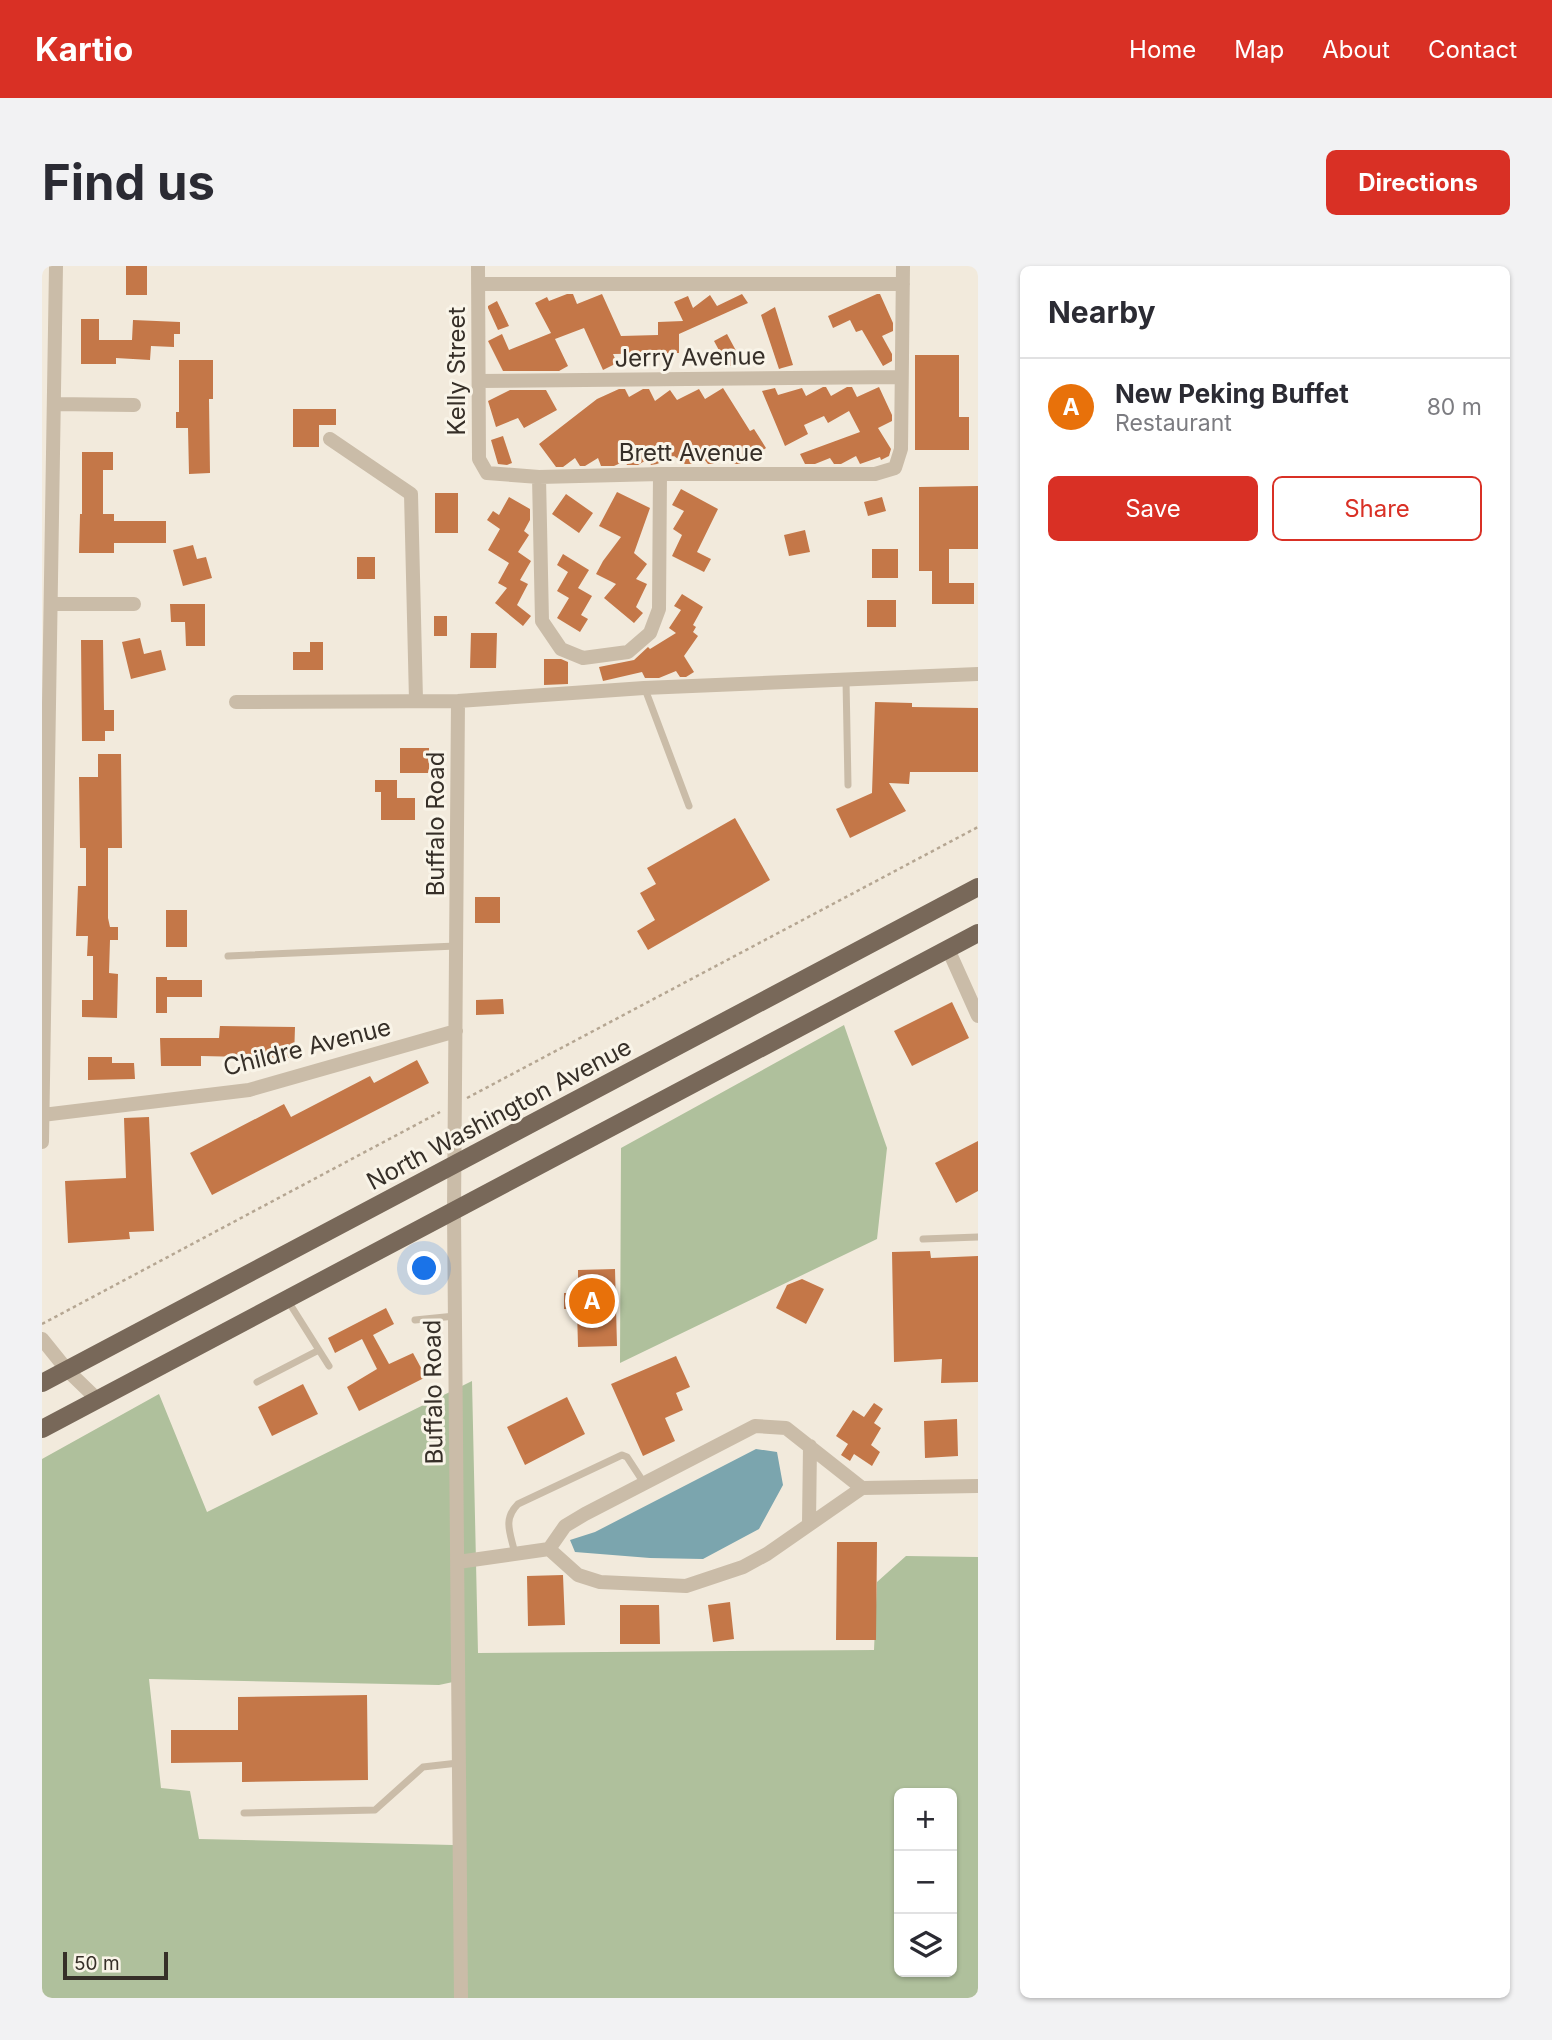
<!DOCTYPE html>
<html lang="en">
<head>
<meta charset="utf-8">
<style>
  body { margin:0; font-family:Inter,sans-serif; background:#f2f2f3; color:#2b2b33 }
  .controls { position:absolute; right:21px; bottom:21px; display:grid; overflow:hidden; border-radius:10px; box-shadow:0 2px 5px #0004 }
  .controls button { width:63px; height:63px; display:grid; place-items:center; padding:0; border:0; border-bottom:2px solid #e1e1e2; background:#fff; color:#2b2b33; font:35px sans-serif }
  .scale { position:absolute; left:21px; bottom:18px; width:105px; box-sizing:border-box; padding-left:7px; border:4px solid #362f28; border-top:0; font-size:19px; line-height:24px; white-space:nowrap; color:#362f28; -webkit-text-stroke:5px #f9f4e8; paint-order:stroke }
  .you { position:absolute; left:383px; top:1003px; width:24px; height:24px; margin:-18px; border:5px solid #fff; border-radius:50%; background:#1a73e8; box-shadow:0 0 0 10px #1a73e833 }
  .badge { display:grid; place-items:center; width:46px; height:46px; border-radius:50%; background:#d93025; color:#fff; font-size:23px; font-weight:700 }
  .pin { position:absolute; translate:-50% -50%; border:4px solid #fff; box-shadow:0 2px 7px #0006 }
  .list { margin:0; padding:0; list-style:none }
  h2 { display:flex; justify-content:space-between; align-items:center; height:91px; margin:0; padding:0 28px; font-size:30px }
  h2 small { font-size:23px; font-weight:400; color:#7c7c81 }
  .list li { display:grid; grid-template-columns:46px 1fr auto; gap:21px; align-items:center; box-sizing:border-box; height:98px; padding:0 28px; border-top:2px solid #e1e1e2 }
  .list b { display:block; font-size:26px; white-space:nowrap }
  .list p { margin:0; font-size:23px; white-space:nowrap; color:#7c7c81 }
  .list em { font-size:23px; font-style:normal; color:#7c7c81 }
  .actions { display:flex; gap:14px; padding:21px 28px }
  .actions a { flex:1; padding:16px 0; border:2px solid #d93025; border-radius:10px; text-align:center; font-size:24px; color:#d93025 }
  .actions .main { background:#d93025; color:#fff }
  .icon { flex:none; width:38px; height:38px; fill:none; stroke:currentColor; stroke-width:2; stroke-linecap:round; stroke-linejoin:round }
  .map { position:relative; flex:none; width:936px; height:1732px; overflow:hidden; border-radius:10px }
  header { display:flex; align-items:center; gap:42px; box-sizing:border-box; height:98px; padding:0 35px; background:#d93025; color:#fff }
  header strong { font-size:33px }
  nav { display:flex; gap:38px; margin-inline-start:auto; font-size:24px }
  .intro { display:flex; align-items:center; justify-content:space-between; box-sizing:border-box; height:168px; padding:0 42px }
  h1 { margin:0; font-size:49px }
  .button { padding:18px 32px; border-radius:10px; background:#d93025; color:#fff; font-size:24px; font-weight:700 }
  main { display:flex; gap:42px; padding:0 42px }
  aside { flex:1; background:#fff; border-radius:10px; box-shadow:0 2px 5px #0004 }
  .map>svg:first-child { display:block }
</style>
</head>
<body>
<header>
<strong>Kartio</strong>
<nav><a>Home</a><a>Map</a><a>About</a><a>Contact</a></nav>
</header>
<div class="intro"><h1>Find us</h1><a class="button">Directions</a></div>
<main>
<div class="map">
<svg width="936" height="1732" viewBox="0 0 936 1732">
  <rect width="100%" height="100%" fill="#f2eadc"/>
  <!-- green -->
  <path fill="#afc09c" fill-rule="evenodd" d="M802,759L845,882L835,973L578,1097L579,882Z
    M430,1115L436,1387L832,1384L835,1316L864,1290L936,1291V1732H0V1193L117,1128L165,1246ZM107,1413L397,1419L411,1416V1579L157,1573L148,1525L119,1522ZM857,1527H910V1706H857Z"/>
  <!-- water -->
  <path fill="#7ba5ae" d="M714,1183L735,1186L741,1219L717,1263L661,1293L608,1292L533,1286L528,1274L553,1266Z"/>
  <!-- building -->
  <path fill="#c47748" d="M84,0H105V29H84Z
    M525,28H531L535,38L560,28L579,70L616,69V56L641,55L632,36L646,30L651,42L668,29L675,40L700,28L706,37L637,68V87L571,88L575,97L561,104L542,62L513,73L526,100L517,105H461L446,75L460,68L467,84L509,67L493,37L505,31L507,35Z
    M835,28H838L851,57V65L840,70L850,88V95L841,100L820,64L814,66L808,54L791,62L786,50Z
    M455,35L467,60L456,64L446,42V40Z
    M733,41L751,99L740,102L737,103L719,49Z
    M39,53H57V74H90L91,54L138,56V68H132V81L109,80L108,94L74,92V98H39Z
    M685,68L699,94L686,101L672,75Z
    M873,89H917V151H927V184H873Z
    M137,94H171V133H167L168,207L147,208L146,162H134V146H137Z
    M781,121H784L789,130L805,121H810L815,131L837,121L850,149V155L836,162L849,183L847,190L839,194L838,191L818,198L814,190L799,198H792L788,192L773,198H763L758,188L818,166L807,145L786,157L782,150L762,159L766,168L743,180L720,125L733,122L736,129L760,122L764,130Z
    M681,122L708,165L712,163L724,182L700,198H690L684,189L672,198H666L658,188L650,198H643L632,190L615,198L609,199L606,193L596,199H585L583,195L572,200H559L556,192L543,200H538L533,192L521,201H514L497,178L555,133L577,123H583L587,131L601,123H607L613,135L628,124L635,134L657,123L663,133Z
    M468,124H504L515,144L482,162L476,152L454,161L446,135Z
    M251,143H294V159H277V181H251Z
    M461,170L470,197L465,199L456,198L449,174Z
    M40,186H71V204H61V248H72V255H124V277H72V287H37L38,248H40Z
    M936,220V283H907V317H932V338H890V305H877V221Z
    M639,223L676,243L655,286L669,293L662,306L630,290L640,269L631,263L642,245L630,239Z
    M575,226L608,242L592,287L605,298L594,313L605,318L594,341L601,347L592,357L562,332L574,318L554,308L561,295L579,271L557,260Z
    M393,227H416V267H393Z
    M524,228L551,247L537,267L510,248Z
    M467,231L488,243V254L482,265L487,269L476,286L489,295L478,314L486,318L475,339L489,350L481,360L453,337L465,322L456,317L467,297L446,284L458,263L445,254L451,245L457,249Z
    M840,231L844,245L826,250L822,236Z
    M763,264L768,286L747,290L742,269Z
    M151,279L155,293L164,291L170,312L141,320L131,284Z
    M830,283H856V312H830Z
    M521,288L547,304L536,322L550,330L539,349L546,353L538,366L515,352L527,332L515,325L526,306L515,299Z
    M315,291H333V313H315Z
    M640,328L661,341L651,359L654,361L651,366L656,370L642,390L652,406L644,411H638L634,405L617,412H603L600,406L561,415L557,401L592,394L606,381L608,383L634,367L627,362L639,344L632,340Z
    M825,334H854V361H825Z
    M128,338H163V380H144L143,356H129Z
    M392,350H405V370H392Z
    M429,367H455L454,402H428Z
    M98,372L102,388L119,384L124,404L89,413L80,376Z
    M39,374H61L62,444H72V465H63V475H40Z
    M268,376H281V404H251V386H268Z
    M502,393H519L526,396V418L502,419Z
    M833,436L870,437V441L936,442V506H868L867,518L847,517L864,545L808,572L794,543L830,527Z
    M358,482H387V507H358Z
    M56,488H79L80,582H66V652L68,661H76V674H68L67,707L76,708L75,752L40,751V734H51V690H45L46,670H34L36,620H44V582H38L37,511H56Z
    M333,514H355V532H373V554H339V526H333Z
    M693,552L728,614L606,684L595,665L613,654L598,627L614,618L605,602Z
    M433,631H458V657H433Z
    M124,644H145V681H124Z
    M114,711H125V714H160V731H125V747H114Z
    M461,733L462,748L434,749V734Z
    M910,736L927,772L870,800L852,765Z
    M178,760L253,761L252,792L159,790V800H119L118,772H177Z
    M46,791H70V797H92L93,813L46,814Z
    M375,794L387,817L170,929L148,887L242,838L249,851L328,810L332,817Z
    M107,851L112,965L87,966L88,973L26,977L23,915L84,912L82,852Z
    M936,875V925L914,937L893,897Z
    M888,985L889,992L936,990V1116L899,1117L900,1093L852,1096L850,986Z
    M573,1003L575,1080L536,1081L535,1043H522V1027H536V1004Z
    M760,1013L782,1023L764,1058L734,1042L745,1019Z
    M344,1042L352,1058L331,1069L347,1098L371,1087L384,1111L317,1145L305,1121L335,1103L320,1073L293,1087L286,1072Z
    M634,1090L648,1121L634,1127L641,1144L623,1152L633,1175L601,1190L569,1118Z
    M261,1118L276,1148L230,1170L216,1141Z
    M525,1131L543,1168L483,1199L465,1161Z
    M832,1137L841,1143L832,1157L839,1162L829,1179L838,1186L830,1200L812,1188L808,1195L799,1189L806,1178L794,1170L811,1144L822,1151Z
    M915,1153L916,1190L883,1192L882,1155Z
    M795,1276H835L834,1374H794Z
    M521,1309L523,1359L486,1360L485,1310Z
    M688,1336L692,1373L671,1376L666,1339Z
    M578,1339H617L618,1378H578Z
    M325,1429L326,1514L200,1516V1496L129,1497V1464H196V1431Z"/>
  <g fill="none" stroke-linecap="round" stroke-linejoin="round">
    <!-- path -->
    <path stroke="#b5a692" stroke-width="2.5" stroke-dasharray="3.5 3.5" stroke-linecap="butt" d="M425,832L936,561
      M0,1058L398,846"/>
    <!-- lane -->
    <path stroke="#cabca8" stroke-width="7" d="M804,414L806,519
      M603,423L647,540
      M186,690L414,680
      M881,973L936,971
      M246,1035L287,1100
      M373,1054L413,1050
      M215,1116L277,1084
      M473,1288C469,1268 460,1254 476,1238L580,1189L585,1191L602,1217
      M202,1547L333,1544L381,1501L416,1497"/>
    <!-- street -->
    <path stroke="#cabca8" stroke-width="14" d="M436,0L437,193L445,207L497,211L618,208H833L853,202L859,183L861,0
      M436,18H861
      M437,115L859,111
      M12,138L92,139
      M288,173L369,228L374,434
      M497,211L500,355L519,383L541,392L586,386L608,367L617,343L618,208
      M10,338H92
      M416,435L412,946L419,1732
      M194,436L416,435L602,422L936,408
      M906,683L936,750
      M0,849L207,824L414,765
      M0,876L14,0
      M0,1073L25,1104L56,1134
      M767,1257L768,1180
      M507,1283L536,1309L558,1316L644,1320L701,1301L725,1288L820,1222L936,1220
      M416,1296L507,1283L523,1260L543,1248L713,1160L744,1162L820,1222"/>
    <!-- primary -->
    <path stroke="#786859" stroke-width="18" d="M0,1117L936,621
      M0,1163L936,667"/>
  </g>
  <g text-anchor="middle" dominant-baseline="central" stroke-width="6" stroke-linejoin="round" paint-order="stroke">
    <!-- street labels -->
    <g font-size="24" fill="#362f28" stroke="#f9f4e8">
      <text transform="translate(648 91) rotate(-1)">Jerry Avenue</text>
      <text transform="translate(414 105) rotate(-90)">Kelly Street</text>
      <text x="649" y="186">Brett Avenue</text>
      <text transform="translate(393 558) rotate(-90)">Buffalo Road</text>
      <text transform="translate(265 781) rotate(-14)">Childre Avenue</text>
      <text transform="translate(457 848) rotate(-28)">North Washington Avenue</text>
      <text transform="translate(391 1126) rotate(-91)">Buffalo Road</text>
    </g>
  </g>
</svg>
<div class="controls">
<button>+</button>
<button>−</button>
<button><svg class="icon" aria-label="layers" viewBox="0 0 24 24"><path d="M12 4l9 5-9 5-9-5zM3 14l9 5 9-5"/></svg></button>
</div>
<div class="scale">50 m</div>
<div class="you"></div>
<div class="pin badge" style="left:550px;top:1035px;background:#e8710a">A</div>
</div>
<aside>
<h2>Nearby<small></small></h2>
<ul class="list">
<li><span class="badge" style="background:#e8710a">A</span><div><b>New Peking Buffet</b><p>Restaurant</p></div><em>80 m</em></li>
</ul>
<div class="actions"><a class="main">Save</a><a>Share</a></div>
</aside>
</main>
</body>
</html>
